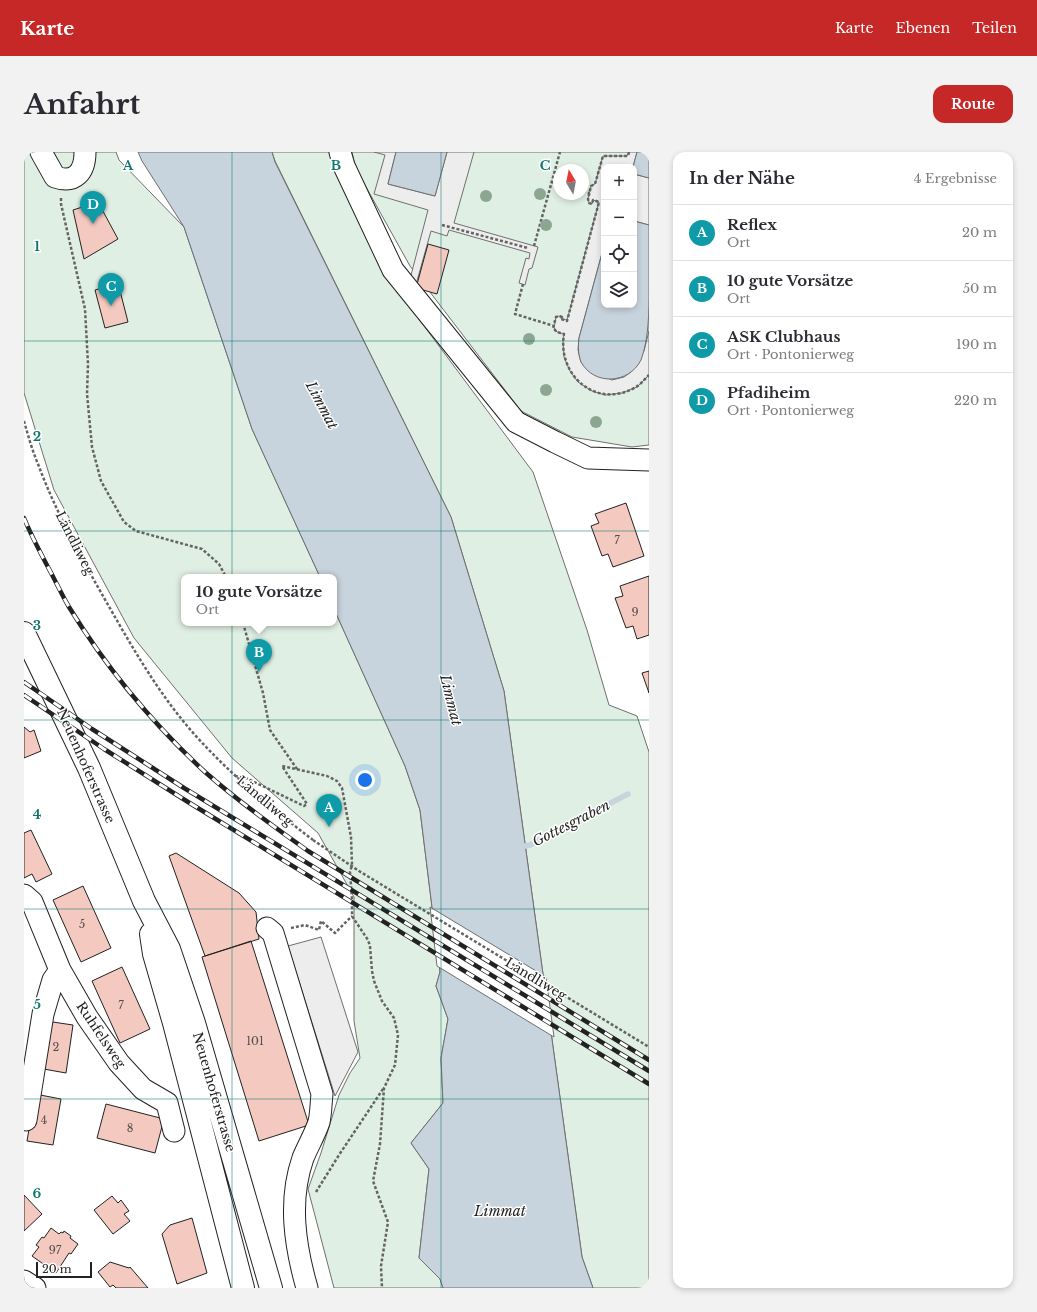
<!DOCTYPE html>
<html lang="de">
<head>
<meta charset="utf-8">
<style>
  body { margin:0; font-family:"Libre Baskerville",serif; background:#f2f2f3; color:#2b2b33 }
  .controls { position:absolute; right:12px; top:12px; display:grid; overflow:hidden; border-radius:8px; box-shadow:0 2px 6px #0003 }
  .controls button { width:36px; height:36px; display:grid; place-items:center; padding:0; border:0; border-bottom:1px solid #e1e1e2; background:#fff; color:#2b2b33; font:20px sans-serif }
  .compass { position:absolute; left:529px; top:12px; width:36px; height:36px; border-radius:50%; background:#fff; box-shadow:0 2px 6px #0003; rotate:350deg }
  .scale { position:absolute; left:12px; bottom:10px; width:56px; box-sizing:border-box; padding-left:4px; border:2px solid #222; border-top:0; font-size:11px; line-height:14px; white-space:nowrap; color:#222; -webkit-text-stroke:3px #fff; paint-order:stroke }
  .you { position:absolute; left:341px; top:628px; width:14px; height:14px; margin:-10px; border:3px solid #fff; border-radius:50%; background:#1a73e8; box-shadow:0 0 0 6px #1a73e833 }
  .badge { display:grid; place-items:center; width:26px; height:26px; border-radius:50%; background:#c62828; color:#fff; font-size:13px; font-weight:700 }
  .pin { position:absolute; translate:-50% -33px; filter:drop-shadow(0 1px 2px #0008) }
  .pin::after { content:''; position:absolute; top:21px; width:14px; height:12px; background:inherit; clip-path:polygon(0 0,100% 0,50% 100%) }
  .popup { position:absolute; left:157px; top:422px; width:156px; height:52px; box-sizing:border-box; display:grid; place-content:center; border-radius:8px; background:#fff; filter:drop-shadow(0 1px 3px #0005); font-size:13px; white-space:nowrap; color:#7c7c81 }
  .popup b { font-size:15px; color:#2b2b33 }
  .popup::after { content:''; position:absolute; left:50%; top:100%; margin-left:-8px; border:8px solid transparent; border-top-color:#fff }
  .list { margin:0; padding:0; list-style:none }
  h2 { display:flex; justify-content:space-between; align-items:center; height:52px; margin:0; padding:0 16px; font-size:17px }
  h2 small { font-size:13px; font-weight:400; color:#7c7c81 }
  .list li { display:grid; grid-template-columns:26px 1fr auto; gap:12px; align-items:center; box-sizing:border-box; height:56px; padding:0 16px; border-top:1px solid #e1e1e2 }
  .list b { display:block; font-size:15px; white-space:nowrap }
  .list p { margin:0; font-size:13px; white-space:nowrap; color:#7c7c81 }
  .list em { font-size:13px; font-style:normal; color:#7c7c81 }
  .icon { flex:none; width:22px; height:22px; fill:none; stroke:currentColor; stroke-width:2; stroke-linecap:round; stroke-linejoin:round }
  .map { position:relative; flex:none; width:625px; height:1136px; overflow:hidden; border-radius:12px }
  header { display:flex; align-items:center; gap:24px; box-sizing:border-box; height:56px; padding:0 20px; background:#c62828; color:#fff }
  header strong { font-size:19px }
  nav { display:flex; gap:22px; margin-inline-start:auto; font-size:14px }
  .intro { display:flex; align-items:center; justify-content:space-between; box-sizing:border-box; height:96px; padding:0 24px }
  h1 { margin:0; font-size:28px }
  .button { padding:10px 18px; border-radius:12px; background:#c62828; color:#fff; font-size:14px; font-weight:700 }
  main { display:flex; gap:24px; padding:0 24px }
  aside { flex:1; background:#fff; border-radius:12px; box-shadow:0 2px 6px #0003 }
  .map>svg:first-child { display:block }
</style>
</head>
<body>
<header>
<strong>Karte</strong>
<nav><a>Karte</a><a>Ebenen</a><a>Teilen</a></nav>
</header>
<div class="intro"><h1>Anfahrt</h1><a class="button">Route</a></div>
<main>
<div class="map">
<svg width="625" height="1136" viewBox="0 0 625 1136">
  <rect width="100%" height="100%" fill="#fff"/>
  <!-- green -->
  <path fill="#e0efe3" stroke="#6f6f6f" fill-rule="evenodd" d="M0,0H92L95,8L160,75L228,277L296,425H160V471H310V457L381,614L396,658L416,820L412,834L424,867L417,906L419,951L387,991L405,1017L395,1106L416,1127L419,1136H310L284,1037L297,1001L315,943L326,921L336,906L330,869V745L294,681L208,606L110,486L30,338L0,241Z
    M248,0H310L362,123L509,320L563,478L585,553L613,564L625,600V1136H569L558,1105L480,539L427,365L251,9Z
    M328,0H625V293L608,295L548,285L497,259L386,114L332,17ZM580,15H610V153H580ZM535,18H559V42H535Z"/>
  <!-- parking -->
  <path fill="#ededed" stroke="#6f6f6f" d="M350,0H372L364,32L411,44L423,0H450L430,71L514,95L508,116L505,117L501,133L495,131L502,106L505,107L506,101L425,78L423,84L407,79L391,136L386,127L404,58L350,42L361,3Z
    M605,0H613L609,15H580V94L555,186L554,198L557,210L564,218L588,228L600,225L607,220L620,199L625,179V223L613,235L598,241L581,243L568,239L554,230L546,219L540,205L539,190L540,182L533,180L530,176L532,165L535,164L538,165L537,167L543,168L575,50L569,48L568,52L565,51L564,47L567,34L571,32L579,4H603Z
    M610,22L625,26V73L610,69Z
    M297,785L334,900L311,944L264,794Z"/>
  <!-- water -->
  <path fill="#c7d3dd" stroke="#6f6f6f" d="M114,0H248L251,10L427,365L480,539L558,1105L569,1136H419L416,1127L395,1106L405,1017L387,991L419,951L417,906L424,867L412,834L416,820L396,658L381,614L310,457V425H296L228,277L160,75L118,9Z
    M372,0H423L411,44L364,32Z
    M613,0H625V26L610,22L609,15Z
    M610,69L625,73C625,94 625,115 625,137C625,160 625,186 617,208C605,232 570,234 557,210C554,202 554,194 555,186L580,94V153H610Z"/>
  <!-- pier -->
  <path fill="#fff" stroke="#6f6f6f" d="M406,755L522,825L530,885L413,814Z"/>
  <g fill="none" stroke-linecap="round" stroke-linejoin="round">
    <!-- stream -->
    <path stroke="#c7d3dd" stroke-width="5.5" d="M496,695L506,693L604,642"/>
  </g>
  <!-- building -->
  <path fill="#f3c9c0" stroke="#222" d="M74,50L94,87L60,107L49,58Z
    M404,92L425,98L413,142L392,136Z
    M94,131L104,170L81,176L71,138Z
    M602,351L620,404L589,415L584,402L578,404L567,374L575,371L571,362Z
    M625,424V483L613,487L609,474L602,476L591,446L599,444L596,434Z
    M625,519V541L618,521Z
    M0,575L6,580L10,578L17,599L0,606Z
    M7,678L28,722L12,730L8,722L0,726V681Z
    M152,701L215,741L232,760L235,787L181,804L145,704Z
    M59,734L87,796L57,810L29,748Z
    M227,789L285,973L235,989L178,805Z
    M98,815L126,877L96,891L68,829Z
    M22,869L49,873L42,921L14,916Z
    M11,942L37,947L29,993L3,989Z
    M82,952L140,967L131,1001L73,986Z
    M0,1043L18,1062L0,1079Z
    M88,1044L94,1051L97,1048L105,1059L100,1062L106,1069L89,1082L70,1058Z
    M168,1066L183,1121L153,1132L138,1082L146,1073Z
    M27,1076L35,1082L37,1080L39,1081L40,1079L47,1084L46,1086L54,1092L47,1102L45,1101L32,1121L8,1104L15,1095L12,1093L18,1085L20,1086Z
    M86,1110L105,1116L106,1115L124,1136H92L89,1133L86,1135L74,1120Z"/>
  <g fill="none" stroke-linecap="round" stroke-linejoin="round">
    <!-- minor casing -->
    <g stroke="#222" stroke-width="23">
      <path id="minor" d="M17,0L31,25C51,32 61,20 61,0
        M316,0L320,14L369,118L492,270L531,290L564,306L625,308
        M0,743L8,750L36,818L63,865L95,911L119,937L143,951L150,979
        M243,776L249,781L298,942C297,951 297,961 295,970C291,982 284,994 279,1006C264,1049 271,1094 283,1136
        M2,968L19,862L29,828L36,818
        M0,1129L11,1136"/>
    </g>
    <!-- major casing -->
    <g stroke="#222" stroke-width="24">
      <path id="major" d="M0,481L65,616L120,749L145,797L170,871L247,1136
        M127,782L130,802L150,871L219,1136"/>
    </g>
    <!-- path -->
    <path stroke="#646464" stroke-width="2.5" stroke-dasharray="3 2" stroke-linecap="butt" d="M605,0L604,4H579L571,32L567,34L564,47L565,51L568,52L569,48L575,50L543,169L537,167L538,165L535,164L532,165L529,176L533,180L540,182C533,224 573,258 612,235C617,232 621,227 625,223
      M527,30L535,32
      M559,39L565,41
      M37,46V52L61,157L64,212L63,242L68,295L77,329L100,370L112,379L178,397L195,412L202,425
      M418,73L504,96
      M510,94L536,0
      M499,132L491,162L530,174
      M0,269C4,283 8,298 14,312C33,363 60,411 87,458C112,502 138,546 171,583C207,623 247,656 289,688
      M219,471L239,541L246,578L273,617
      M211,624L222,626L280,654L283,652L258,614L303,624L313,629L318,636L327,685L328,713L326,720L328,747V764L344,788L346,794L348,819L350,829L358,849L370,866L374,883L371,913L360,936L356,992L349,1029L364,1070L357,1114L358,1136
      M267,776L281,773L295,778L297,769L311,781L328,764
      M292,1040L315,1003L359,937"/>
    <!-- minor -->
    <use href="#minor" stroke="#fff" stroke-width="21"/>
    <!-- major -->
    <use href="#major" stroke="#fff" stroke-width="22"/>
    <!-- rail casing -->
    <g stroke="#222" stroke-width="4.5">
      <path id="rail" d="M0,366C7,383 16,400 25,417C32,430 38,443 45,455C82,515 129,572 181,620C214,649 249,674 284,699L625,908
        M0,530L68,577L160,636L625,919
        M0,543L80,597L164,650L625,932"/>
    </g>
    <!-- rail -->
    <use href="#rail" stroke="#fff" stroke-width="3" stroke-dasharray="9" stroke-linecap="butt"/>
    <!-- path-bridge -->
    <path stroke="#646464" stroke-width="2.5" stroke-dasharray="3 2" stroke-linecap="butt" d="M289,688L335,719L625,895"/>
  </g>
  <!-- trees -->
  <g fill="#8da692">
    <circle cx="516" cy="42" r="6"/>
    <circle cx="462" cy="44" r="6"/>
    <circle cx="522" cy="73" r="6"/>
    <circle cx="505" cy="187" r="6"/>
    <circle cx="522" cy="238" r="6"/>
    <circle cx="572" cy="270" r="6"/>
  </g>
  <!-- grid -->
  <path fill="none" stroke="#0f766e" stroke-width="1" stroke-opacity="0.55" d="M208,0V1136M417,0V1136M0,189H625M0,379H625M0,568H625M0,757H625M0,947H625"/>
  <g text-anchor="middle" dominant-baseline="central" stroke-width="3" stroke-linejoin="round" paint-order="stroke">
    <!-- number labels -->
    <g font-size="11" fill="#564c4a">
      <text x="593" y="388">7</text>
      <text x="611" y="460">9</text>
      <text x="58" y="772">5</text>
      <text x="97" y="853">7</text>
      <text x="231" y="889">101</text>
      <text x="32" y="895">2</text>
      <text x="20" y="968">4</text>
      <text x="106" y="976">8</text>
      <text x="31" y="1098">97</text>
    </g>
    <!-- street labels -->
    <g font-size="13" fill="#222" stroke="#fff">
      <text transform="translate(51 391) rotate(63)">Ländliweg</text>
      <text transform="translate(62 614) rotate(66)">Neuenhoferstrasse</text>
      <text transform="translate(241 649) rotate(40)">Ländliweg</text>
      <text transform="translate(512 827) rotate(31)">Ländliweg</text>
      <text transform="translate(77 883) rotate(56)">Ruhfelsweg</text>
      <text transform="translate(190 940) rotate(74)">Neuenhoferstrasse</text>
    </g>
    <!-- water labels -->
    <g font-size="14" font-style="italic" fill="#222" stroke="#fff">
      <text transform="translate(298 253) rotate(62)">Limmat</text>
      <text transform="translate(427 548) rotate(76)">Limmat</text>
      <text transform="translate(547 671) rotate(-27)">Gottesgraben</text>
      <text x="476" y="1059">Limmat</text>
    </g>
  </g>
  <g font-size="13" text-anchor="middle" font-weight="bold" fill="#0f766e" stroke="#fff" stroke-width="3" stroke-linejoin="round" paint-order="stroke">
    <text x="104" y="18">A</text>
    <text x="312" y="18">B</text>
    <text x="521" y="18">C</text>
    <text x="13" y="99">1</text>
    <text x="13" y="289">2</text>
    <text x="13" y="478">3</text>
    <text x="13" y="667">4</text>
    <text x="13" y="857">5</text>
    <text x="13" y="1046">6</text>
  </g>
</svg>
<div class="controls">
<button>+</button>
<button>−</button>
<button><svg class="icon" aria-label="locate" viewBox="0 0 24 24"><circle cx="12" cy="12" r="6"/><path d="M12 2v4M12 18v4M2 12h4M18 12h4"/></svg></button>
<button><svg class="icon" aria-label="layers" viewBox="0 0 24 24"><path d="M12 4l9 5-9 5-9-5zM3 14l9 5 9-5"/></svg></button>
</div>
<svg class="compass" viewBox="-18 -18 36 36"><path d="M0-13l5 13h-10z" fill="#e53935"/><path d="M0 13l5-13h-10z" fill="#7c7c81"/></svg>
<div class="scale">20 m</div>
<div class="you"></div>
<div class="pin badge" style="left:305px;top:675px;background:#0f9aa8">A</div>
<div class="pin badge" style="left:235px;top:520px;background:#0f9aa8">B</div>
<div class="popup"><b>10 gute Vorsätze</b>Ort</div>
<div class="pin badge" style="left:87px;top:154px;background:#0f9aa8">C</div>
<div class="pin badge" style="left:69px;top:72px;background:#0f9aa8">D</div>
</div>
<aside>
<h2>In der Nähe<small>4 Ergebnisse</small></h2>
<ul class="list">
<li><span class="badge" style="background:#0f9aa8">A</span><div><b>Reflex</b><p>Ort</p></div><em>20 m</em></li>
<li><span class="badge" style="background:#0f9aa8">B</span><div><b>10 gute Vorsätze</b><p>Ort</p></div><em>50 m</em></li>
<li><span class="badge" style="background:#0f9aa8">C</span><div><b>ASK Clubhaus</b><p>Ort · Pontonierweg</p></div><em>190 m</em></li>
<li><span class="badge" style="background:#0f9aa8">D</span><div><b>Pfadiheim</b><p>Ort · Pontonierweg</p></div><em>220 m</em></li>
</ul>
</aside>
</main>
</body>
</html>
